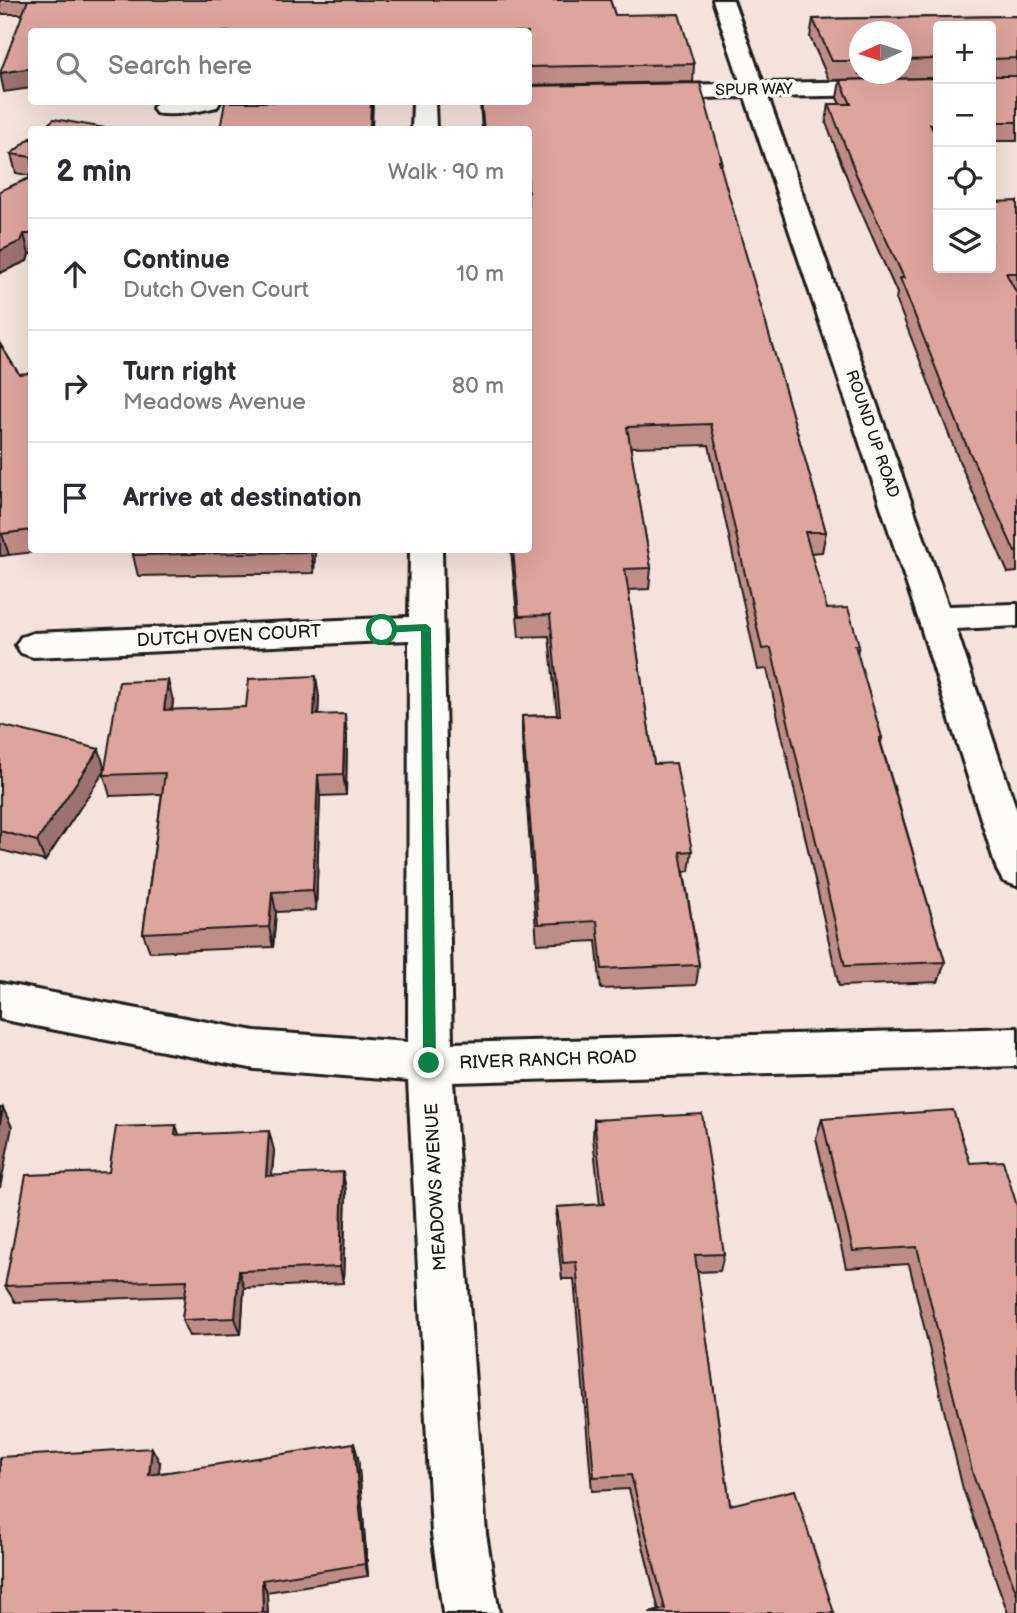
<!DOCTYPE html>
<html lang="en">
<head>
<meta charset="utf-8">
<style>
  body { margin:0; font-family:"Balsamiq Sans",sans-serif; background:#f2f2f3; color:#2b2b33 }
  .controls { position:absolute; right:21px; top:21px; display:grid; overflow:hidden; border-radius:7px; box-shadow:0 7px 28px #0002 }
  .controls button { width:63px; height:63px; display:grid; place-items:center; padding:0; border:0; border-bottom:2px solid #e1e1e2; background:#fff; color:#2b2b33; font:35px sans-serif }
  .compass { position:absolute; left:849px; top:21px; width:63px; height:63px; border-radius:50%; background:#fff; box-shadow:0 7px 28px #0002; rotate:267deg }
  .stop { position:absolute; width:21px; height:21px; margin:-16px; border:5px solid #0b8043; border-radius:50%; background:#fff }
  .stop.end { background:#0b8043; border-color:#fff; box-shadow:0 2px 7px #0008 }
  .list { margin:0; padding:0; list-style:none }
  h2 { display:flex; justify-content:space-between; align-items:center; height:91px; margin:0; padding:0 28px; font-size:30px }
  h2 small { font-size:23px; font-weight:400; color:#7c7c81 }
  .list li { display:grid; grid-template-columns:46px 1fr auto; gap:21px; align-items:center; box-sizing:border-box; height:112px; padding:0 28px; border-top:2px solid #e1e1e2 }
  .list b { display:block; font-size:26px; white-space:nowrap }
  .list p { margin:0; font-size:23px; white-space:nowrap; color:#7c7c81 }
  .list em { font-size:23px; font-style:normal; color:#7c7c81 }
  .icon { flex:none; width:38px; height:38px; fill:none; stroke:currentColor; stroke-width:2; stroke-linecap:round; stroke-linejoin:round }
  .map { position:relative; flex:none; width:1017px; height:1613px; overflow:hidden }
  .search { position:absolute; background:#fff; box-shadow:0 7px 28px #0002; left:28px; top:28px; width:504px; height:77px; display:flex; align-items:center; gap:18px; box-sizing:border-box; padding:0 24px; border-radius:7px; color:#7c7c81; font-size:26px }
  .panel { position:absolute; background:#fff; box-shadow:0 7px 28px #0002; left:28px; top:126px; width:504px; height:427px; border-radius:7px }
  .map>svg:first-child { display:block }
</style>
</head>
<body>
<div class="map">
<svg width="1017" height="1613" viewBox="0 0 1017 1613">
  <rect width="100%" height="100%" fill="#f4e2dc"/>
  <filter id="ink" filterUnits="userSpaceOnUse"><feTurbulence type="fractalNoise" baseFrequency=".0143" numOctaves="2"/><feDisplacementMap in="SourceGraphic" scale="14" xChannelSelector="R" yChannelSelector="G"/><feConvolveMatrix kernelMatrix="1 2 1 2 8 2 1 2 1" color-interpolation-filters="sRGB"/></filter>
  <g filter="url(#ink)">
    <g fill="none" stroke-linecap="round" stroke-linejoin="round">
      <!-- minor casing -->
      <g stroke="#1c1c1c" stroke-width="6">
        <path id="minor" d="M713,0H733L763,83L938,80V94L768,97L948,606L1017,604V626L956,629L1017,811V886L1003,881L997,870L918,618L745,97L650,99L642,97L639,92L642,87L650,85L741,84Z
          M163,102H220L217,107C199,111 174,117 156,113L153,108L156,103Z
          M413,102H435L436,130H412Z
          M410,550H442L452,1043L1017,1028V1066L453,1082L486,1534L499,1613H443L432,1534L408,1081L255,1069L0,1019V983L255,1031L408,1042L409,640L33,657L21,653L16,645L21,637L33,633L409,617Z"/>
      </g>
      <!-- minor -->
      <use href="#minor" fill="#fdfcf7" fill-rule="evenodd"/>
    </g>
    <!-- wall -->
    <path fill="#bf8d88" stroke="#1c1c1c" stroke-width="2" fill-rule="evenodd" d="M0,0H610L615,15L694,64L693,82L528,85V32H32L4,92L23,14H0Z
      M1017,16V141H991V26H938V78L829,80L810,37L813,19ZM859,32H901V74H859Z
      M938,78V268L1017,201V572L1008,573L960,463L896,299L897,293L853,193L826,123L829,104H840L837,98L840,80Z
      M480,102H528L722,161L721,170L826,532L822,552L810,553L827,609L859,645L857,654L882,738L881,743L945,962L938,982L839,986L767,669L758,670L709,445L630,447L651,568L649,589L628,590L654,764L692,851L689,871L684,872L699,965L696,985L601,989L596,941L537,944L522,737V716L557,715L549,636L519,637L511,550H528V130H482Z
      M32,137V176L16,173L11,154Z
      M32,177V254H29L27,261L0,273V191Z
      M0,344L19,374L32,373V550H53L0,556Z
      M315,550L314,573L138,576L133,555Z
      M319,697L318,715L347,735L346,795L320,796L316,910L276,912L273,947L150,952L143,933L162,794L110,796L104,775V771L45,861L0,850V725L105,769L173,701L172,710L246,707Z
      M822,1119L970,1163L1017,1206V1613H1008L963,1489L909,1264L846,1268L816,1138Z
      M594,1120L724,1254L720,1271L697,1272L730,1505L834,1613L659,1611L629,1489L592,1491L574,1279H562L556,1225L557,1207L600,1205L593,1138Z
      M180,1135L274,1150L272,1175L346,1190L343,1283L244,1288L241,1334L189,1336L182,1320L185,1296L15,1302L5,1286L109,1172Z
      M358,1457L368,1576L267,1592L0,1613L160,1463L158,1473Z"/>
    <!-- shaded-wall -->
    <path fill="#9b736f" stroke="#1c1c1c" stroke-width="2" d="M32,68V88L4,92L0,73Z
      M371,102H373L372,130H370Z
      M24,234L29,254L27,261L0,273V251Z
      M0,534H2L9,555L0,556Z
      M311,550H315L314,573L311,552Z
      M316,676L319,697L317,736L314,715Z
      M168,680L173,701L169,731L164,710Z
      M345,714L347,735L346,795L343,774Z
      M99,749L105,770L45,861L37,841Z
      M318,775L320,796L316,910L313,890Z
      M272,892L276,912L273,947L269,927Z
      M3,1108L12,1127L0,1188V1122Z
      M176,1125L182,1143L175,1135Z
      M269,1131L274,1150L270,1193L266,1176Z
      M343,1172L346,1190L343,1283L340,1267Z
      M239,1271L244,1288L241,1334L235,1318Z
      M354,1443L358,1457L368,1576L365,1564Z
      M152,1448L160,1463L157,1489L149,1475Z
      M262,1580L267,1592L268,1613H263Z"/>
    <!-- building -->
    <path fill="#dea49e" stroke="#1c1c1c" stroke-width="2" d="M28,0H610L615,15L679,14L694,64L528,67V32H32V68L0,73Z
      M1017,16V58L993,59L994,76H1017V122H991V26H938V59L901,60V32H859V61H832L813,19Z
      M938,78V124H930L938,140V268H991V202L1017,201V273H1006L1017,294V552H1015L965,442L900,278H904L856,174L829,104H851L840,80Z
      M700,83L722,161H719L826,532H805L827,609L848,608L859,645H855L882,738H879L945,962L845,966L771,648L762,649L711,424L627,427L651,568L625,569L654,764L676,763L692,851L680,852L699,965L602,969L597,921L538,924L522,716L560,715L550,615L519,616L513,550H528V130H484L481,102H528V86Z
      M225,102H371L370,130H220Z
      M54,119L116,130H41Z
      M32,137V157L11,154Z
      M32,177V234H24L21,241L0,251V191Z
      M0,344L19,374L32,373V530L0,534Z
      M134,550H311V552L133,555Z
      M316,676L314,715L345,714L343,774L318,775L313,890L272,892L269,927L143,933L165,773L104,775L119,682L168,680L164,710L246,707L249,679Z
      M0,725L99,749L37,841L0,831Z
      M0,1108H3L0,1122Z
      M953,1110L970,1163L1003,1161L1017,1206V1594L973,1475L917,1247L853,1251L822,1119Z
      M702,1114L724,1254L695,1255L730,1505L795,1490L834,1613H649L665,1609L631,1475L594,1477L576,1262L563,1263L557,1207L604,1204L594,1120Z
      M176,1125L175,1135L269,1131L266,1176L343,1172L340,1267L239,1271L235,1318L182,1320L187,1280L5,1286L26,1175L109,1172L116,1127Z
      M354,1443L365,1564L262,1580L263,1613H0V1457L152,1448L149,1475Z"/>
  </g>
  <!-- route -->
  <path fill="#0b8043" d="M426,624L431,628L436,1063L429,1069L423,1063L421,631L382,633L377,630L382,626Z"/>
  <g text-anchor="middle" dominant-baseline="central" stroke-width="7" stroke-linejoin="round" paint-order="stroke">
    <!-- far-street labels -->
    <g font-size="16" fill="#1c1c1c" stroke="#fdfcf7">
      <text transform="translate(754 90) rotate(-1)">SPUR WAY</text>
      <text transform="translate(872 434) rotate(71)">ROUND UP ROAD</text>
    </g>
    <!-- street labels -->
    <g font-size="18" fill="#1c1c1c" stroke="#fdfcf7">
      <text transform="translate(229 636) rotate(-3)">DUTCH OVEN COURT</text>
      <text transform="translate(548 1060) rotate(-2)">RIVER RANCH ROAD</text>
      <text transform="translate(436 1187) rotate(-93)">MEADOWS AVENUE</text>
    </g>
  </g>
</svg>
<div class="controls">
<button>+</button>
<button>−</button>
<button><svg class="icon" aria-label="locate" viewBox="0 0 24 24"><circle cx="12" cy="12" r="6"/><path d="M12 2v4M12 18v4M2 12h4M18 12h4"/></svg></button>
<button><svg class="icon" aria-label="layers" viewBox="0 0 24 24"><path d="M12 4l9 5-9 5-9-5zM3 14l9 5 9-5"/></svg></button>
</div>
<svg class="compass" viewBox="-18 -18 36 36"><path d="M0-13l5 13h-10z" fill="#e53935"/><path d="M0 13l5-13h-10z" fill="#7c7c81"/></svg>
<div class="stop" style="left:382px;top:630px"></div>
<div class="stop end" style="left:429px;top:1063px"></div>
<div class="search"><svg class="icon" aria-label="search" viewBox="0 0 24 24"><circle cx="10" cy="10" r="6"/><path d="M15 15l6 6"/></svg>Search here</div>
<section class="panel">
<h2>2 min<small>Walk · 90 m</small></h2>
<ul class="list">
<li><svg class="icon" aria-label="ahead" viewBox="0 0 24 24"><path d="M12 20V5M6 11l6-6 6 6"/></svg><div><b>Continue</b><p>Dutch Oven Court</p></div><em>10 m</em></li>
<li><svg class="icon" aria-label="right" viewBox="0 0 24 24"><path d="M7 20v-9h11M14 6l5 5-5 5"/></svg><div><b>Turn right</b><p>Meadows Avenue</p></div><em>80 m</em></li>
<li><svg class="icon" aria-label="arrive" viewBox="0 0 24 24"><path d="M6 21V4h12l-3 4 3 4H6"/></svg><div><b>Arrive at destination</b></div></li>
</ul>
</section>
</div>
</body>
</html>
